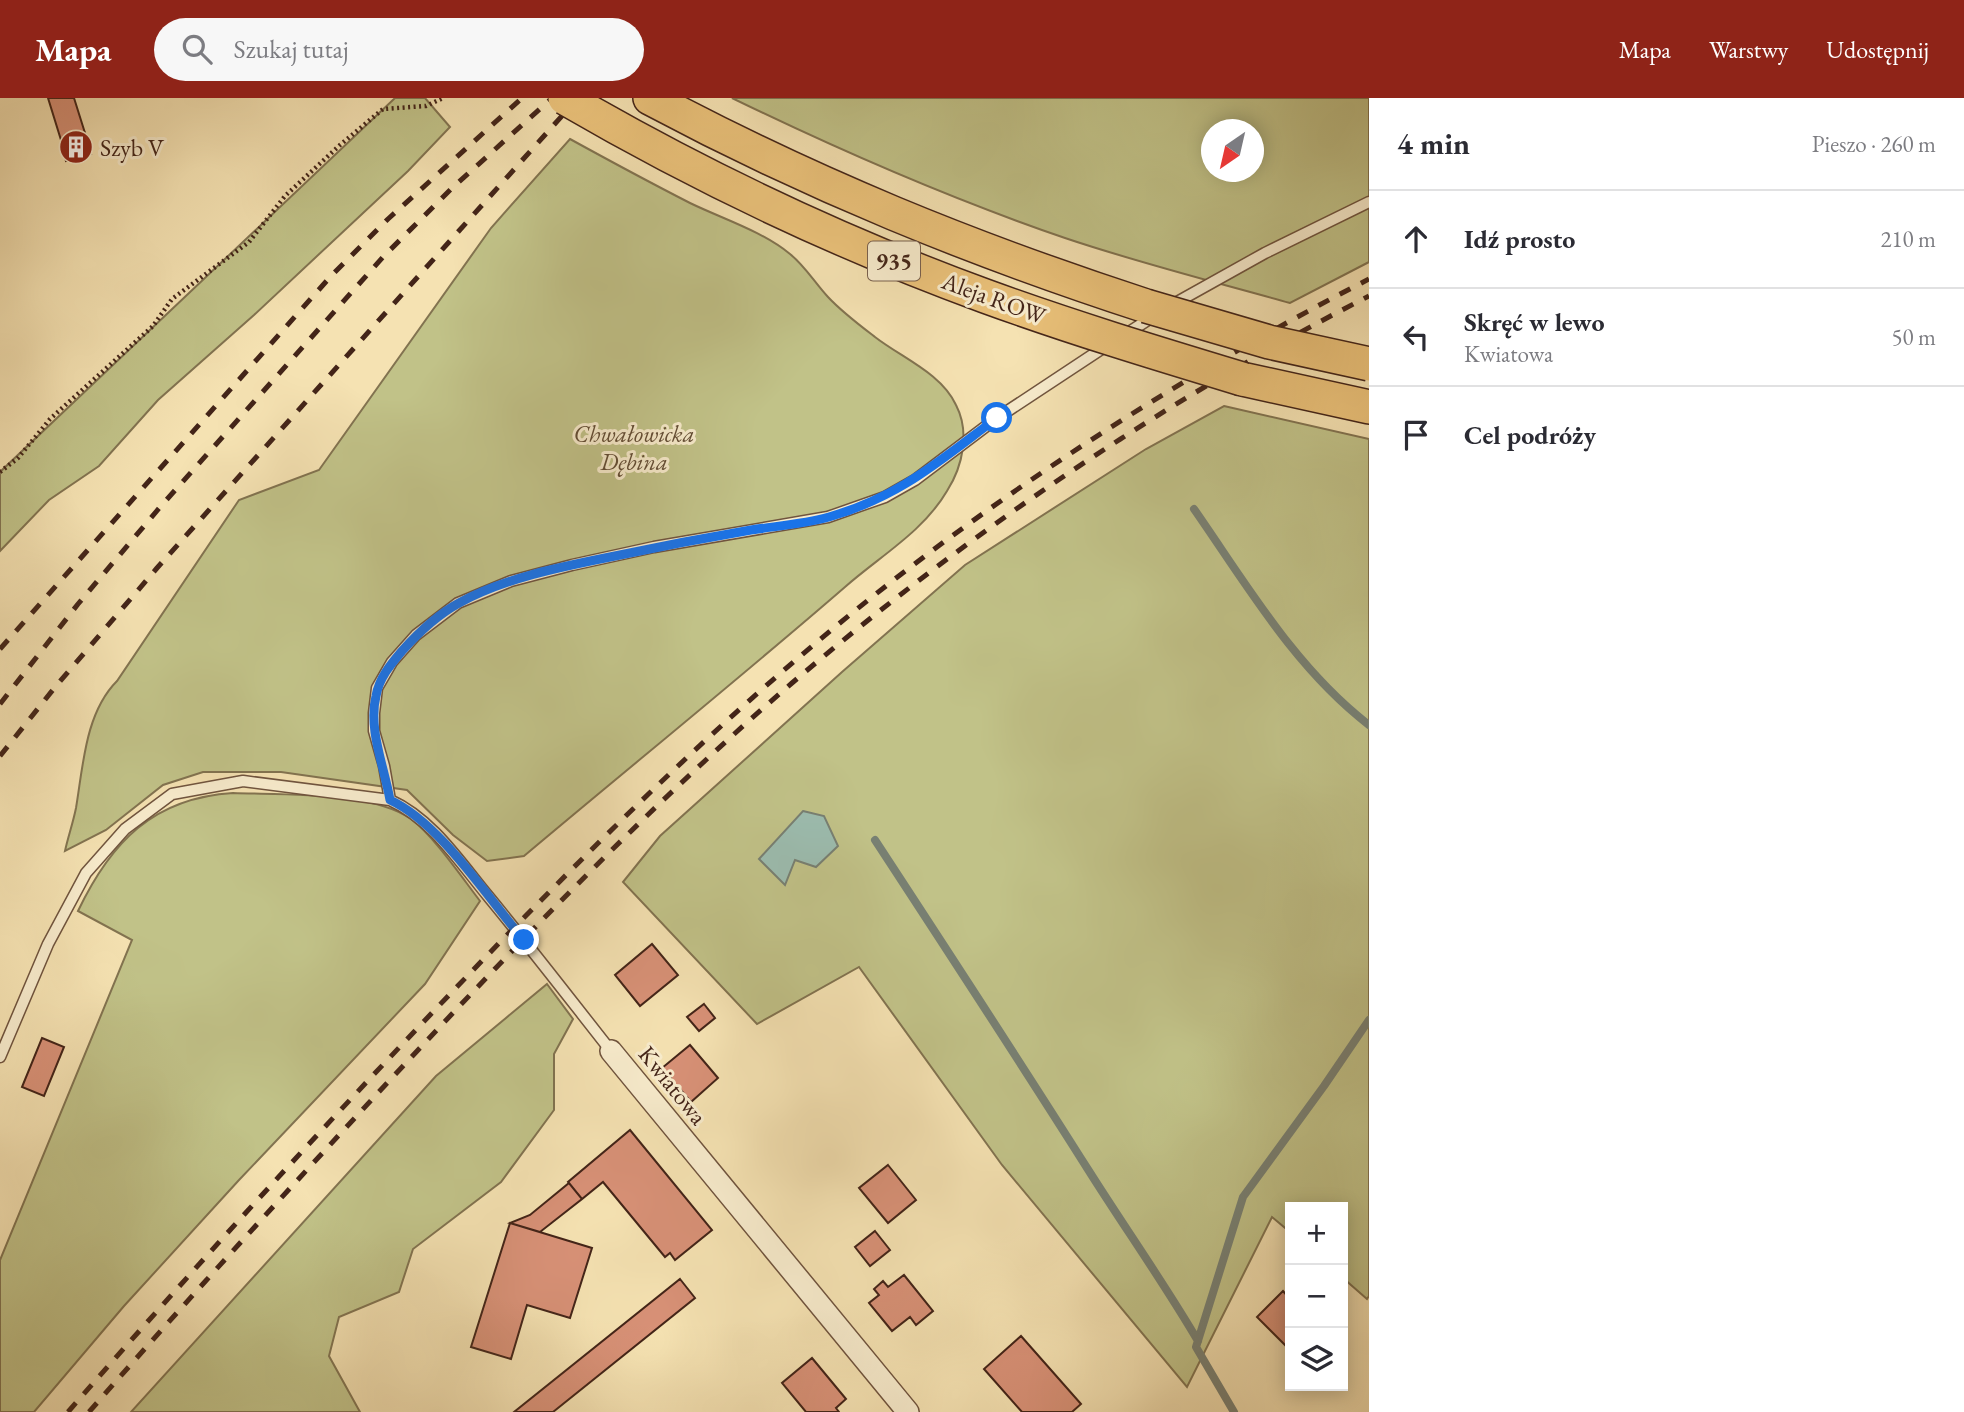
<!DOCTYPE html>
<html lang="pl">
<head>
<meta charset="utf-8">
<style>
  body { margin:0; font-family:"EB Garamond",serif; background:#f7f7f7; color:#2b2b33 }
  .controls { position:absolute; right:21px; bottom:21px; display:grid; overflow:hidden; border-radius:0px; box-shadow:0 4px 18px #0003 }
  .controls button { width:63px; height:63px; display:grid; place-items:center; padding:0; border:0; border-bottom:2px solid #e1e1e2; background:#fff; color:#2b2b33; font:35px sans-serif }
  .compass { position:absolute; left:1201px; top:21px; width:63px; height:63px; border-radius:50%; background:#fff; box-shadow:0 4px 18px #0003; rotate:214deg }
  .stop { position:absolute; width:21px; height:21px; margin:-16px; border:5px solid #1a73e8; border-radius:50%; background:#fff }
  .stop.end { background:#1a73e8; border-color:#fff; box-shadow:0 2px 7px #0008 }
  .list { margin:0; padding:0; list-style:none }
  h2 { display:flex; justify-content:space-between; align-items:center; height:91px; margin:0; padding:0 28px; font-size:30px }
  h2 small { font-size:23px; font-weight:400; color:#7c7c81 }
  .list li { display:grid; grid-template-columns:46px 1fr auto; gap:21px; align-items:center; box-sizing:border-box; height:98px; padding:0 28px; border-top:2px solid #e1e1e2 }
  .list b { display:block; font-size:26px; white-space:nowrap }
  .list p { margin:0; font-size:23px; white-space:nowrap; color:#7c7c81 }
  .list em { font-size:23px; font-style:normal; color:#7c7c81 }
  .icon { flex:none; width:38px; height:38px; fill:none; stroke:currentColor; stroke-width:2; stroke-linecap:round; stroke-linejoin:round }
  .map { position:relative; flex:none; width:1369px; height:1314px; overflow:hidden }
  header { display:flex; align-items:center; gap:42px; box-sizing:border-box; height:98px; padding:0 35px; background:#8f2418; color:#fff }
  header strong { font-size:33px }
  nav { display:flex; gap:38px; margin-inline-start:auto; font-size:24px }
  .search { width:490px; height:63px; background:#f7f7f7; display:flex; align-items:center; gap:18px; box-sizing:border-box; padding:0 24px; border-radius:38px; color:#7c7c81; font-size:26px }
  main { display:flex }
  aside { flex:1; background:#fff }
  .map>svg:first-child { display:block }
</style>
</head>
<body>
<header>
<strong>Mapa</strong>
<div class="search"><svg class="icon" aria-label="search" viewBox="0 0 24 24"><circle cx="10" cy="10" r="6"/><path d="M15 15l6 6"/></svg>Szukaj tutaj</div>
<nav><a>Mapa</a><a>Warstwy</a><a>Udostępnij</a></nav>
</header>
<main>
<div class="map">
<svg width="1369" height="1314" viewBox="0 0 1369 1314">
  <rect width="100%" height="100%" fill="#f5e2b2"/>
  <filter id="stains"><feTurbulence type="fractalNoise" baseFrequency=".00286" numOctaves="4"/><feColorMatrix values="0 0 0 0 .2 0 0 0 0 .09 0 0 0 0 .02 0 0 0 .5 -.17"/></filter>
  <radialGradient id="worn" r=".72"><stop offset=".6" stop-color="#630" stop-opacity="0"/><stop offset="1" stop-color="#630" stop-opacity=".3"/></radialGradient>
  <!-- green -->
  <path fill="#c1c288" stroke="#827350" stroke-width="2" fill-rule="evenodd" d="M395,0H425L450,29L408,73L254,217L158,302L99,368L49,402L0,453V374Z
    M732,0H1369V164L1290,205C1215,184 1139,165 1065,140C951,101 841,53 732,0ZM1212,32H1254V74H1212Z
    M570,41C610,63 649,84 690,105C723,121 762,133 790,156C805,168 815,185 828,199C842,214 858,226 875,239C902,260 941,275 956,307C970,334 963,368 947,393C923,434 880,458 845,489C740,580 631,668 524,758L487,763L453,737L407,692L281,674H203L163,687L106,732L65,753C68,739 73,725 76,710C83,669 85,615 117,583L239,402L319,372L491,130Z
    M1224,308L1369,341V1198L1367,1201L1343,1180V1109H1290V1134L1272,1119L1187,1289L1002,1067L859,869L757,926L623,784L660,738L842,574L965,467L1146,351Z
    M233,695C282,697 372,693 411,721C433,737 463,781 480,803L425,886L239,1082L124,1208L34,1314H0V1162L132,842L78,813C111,744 153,700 233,695Z
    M547,886L573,921L554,956V1012L501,1084L413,1151L399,1194L339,1219L329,1258L360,1314H131L436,978Z"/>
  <!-- water -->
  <path fill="#9cbdb0" stroke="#788073" stroke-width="2" d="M803,713L824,718L838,748L816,769L795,762L785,787L759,761Z"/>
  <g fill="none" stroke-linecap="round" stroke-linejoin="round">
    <!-- stream -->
    <path stroke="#788073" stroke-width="8" d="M1194,411C1247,487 1295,570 1369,627
      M875,742C947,852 1019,962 1089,1073C1125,1130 1164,1185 1198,1243
      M1234,1314L1196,1249L1243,1099L1324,988L1369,922"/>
  </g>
  <!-- building -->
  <path fill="#d89177" stroke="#432418" stroke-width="2" d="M48,0H74L85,35L61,42Z
    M85,35L91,56L66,63L61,42Z
    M652,846L678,877L640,908L615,877Z
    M704,906L715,920L699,933L687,919Z
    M42,940L64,949L44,998L22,989Z
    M690,947L718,980L691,1004L680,991L674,996L665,986L671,980L662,970Z
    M630,1032L712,1132L675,1162L670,1155L665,1159L603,1084L582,1101L568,1084Z
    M888,1067L916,1102L888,1125L859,1090Z
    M569,1085L582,1101L540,1134L510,1125L530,1117Z
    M510,1125L592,1150L570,1220L527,1207L511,1261L471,1249Z
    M875,1133L890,1152L870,1168L855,1149Z
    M904,1177L933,1213L916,1227L910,1219L892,1233L869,1205L879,1197L874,1191L883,1183L888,1189Z
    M680,1181L695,1200L553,1314H514Z
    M1283,1193L1290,1201V1252L1257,1219Z
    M1021,1238L1081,1306L1072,1314H1022L984,1271Z
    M812,1260L846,1301L836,1310L839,1314H806L782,1285Z"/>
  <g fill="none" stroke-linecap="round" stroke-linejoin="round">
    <!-- service casing -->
    <g stroke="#70543e" stroke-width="13">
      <path id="service" d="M1170,208L1265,155L1369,104
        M1123,238L1154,218
        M390,702L384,668L374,633V615L377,590L392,564L416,537L458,505L511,483L572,467L654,449L828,419L885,399L915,382L997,320L1109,246
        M0,959L48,846L86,775L125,731L172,696L243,683L390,702C432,721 459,763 488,798C530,849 570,901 611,953"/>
    </g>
    <!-- minor casing -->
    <g stroke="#70543e" stroke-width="24">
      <path id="minor" d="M611,953L908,1314"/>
    </g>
    <!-- primary casing -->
    <g stroke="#432418" stroke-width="36">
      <path id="primary" d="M650,0C813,87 971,151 1146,208
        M1242,281L1369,309"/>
    </g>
    <!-- path -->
    <path stroke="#432418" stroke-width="4.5" stroke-dasharray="2 3.5" stroke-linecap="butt" d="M0,374L18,360L50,321L153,228L172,201L249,144L285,98L340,47L383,11L426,8L443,0"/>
    <!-- service -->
    <use href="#service" stroke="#f8eccd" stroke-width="10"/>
    <!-- minor -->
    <use href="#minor" stroke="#f8eccd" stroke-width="21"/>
    <!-- primary -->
    <use href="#primary" stroke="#eac179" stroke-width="33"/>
    <!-- rail -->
    <path stroke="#432418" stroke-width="5" stroke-dasharray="12 12" stroke-linecap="butt" d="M0,551L331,178L388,121L522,0
      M0,606L78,506L161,408L383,159L451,91L552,0
      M0,658L56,588L157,470L578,0
      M68,1314C192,1172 320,1032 451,895C594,746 740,600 904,474C1050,362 1206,265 1369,181
      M89,1314C187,1202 288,1092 389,983C518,845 649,708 792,585C969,434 1162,304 1369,198"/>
    <!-- primary-bridge casing -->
    <g stroke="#432418" stroke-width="36" stroke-linecap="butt">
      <path id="primary-bridge" d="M565,0C699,78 840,145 985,198C1070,229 1156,255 1242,281
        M1146,208L1269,244L1369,266"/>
    </g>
    <!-- primary-bridge -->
    <use href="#primary-bridge" stroke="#eac179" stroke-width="33"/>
  </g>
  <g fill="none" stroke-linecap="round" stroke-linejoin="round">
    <!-- route -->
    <path stroke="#1a73e8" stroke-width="9" d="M524,842C487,799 440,725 390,702C384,668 368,631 376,598C379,580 391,566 402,553C419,534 437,517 459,505C505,480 560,469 610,459C657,449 704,440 751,432C777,428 804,426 829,419C901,398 939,363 997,320"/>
  </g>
  <!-- icons -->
  <defs>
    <g id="building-disc" transform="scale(1.75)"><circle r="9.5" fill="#8f2418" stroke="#f8eccd"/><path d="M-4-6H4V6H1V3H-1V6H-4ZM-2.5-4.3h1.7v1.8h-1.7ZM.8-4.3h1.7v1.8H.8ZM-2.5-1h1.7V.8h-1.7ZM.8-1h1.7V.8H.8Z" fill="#fff"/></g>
  </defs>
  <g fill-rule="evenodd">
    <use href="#building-disc" x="76" y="49"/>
  </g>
  <g text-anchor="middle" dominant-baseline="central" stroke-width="6" stroke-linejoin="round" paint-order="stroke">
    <!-- shield labels -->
    <rect fill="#f8eccd" stroke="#79604e" stroke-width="2" x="868" y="143.5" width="52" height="39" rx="5"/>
    <g font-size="23" font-weight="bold" fill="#432418">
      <text x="894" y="163">935</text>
    </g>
    <!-- poi labels -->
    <g font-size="24" fill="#432418" stroke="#f8eccd" text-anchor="start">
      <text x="100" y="49">Szyb V</text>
    </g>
    <!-- street labels -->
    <g font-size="24" fill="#432418" stroke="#f8eccd">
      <text transform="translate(994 200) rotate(20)">Aleja ROW</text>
      <text transform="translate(673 987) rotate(51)">Kwiatowa</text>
    </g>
    <!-- park labels -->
    <g font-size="24" font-style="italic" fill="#624c34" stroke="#f8eccd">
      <text x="634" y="335">Chwałowicka<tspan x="634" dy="28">Dębina</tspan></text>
    </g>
  </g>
  <rect width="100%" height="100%" filter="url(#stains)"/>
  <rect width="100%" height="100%" fill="url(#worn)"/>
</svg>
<div class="controls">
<button>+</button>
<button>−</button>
<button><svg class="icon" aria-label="layers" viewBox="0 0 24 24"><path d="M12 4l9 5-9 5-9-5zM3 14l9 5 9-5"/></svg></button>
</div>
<svg class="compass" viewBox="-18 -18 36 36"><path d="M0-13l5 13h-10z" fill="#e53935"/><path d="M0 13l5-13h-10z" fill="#7c7c81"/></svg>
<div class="stop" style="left:997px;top:320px"></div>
<div class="stop end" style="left:524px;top:842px"></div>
</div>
<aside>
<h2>4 min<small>Pieszo · 260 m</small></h2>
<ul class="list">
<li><svg class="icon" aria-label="ahead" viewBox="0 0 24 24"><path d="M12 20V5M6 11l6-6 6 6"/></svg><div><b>Idź prosto</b></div><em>210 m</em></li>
<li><svg class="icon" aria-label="left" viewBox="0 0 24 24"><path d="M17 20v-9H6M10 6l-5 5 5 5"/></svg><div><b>Skręć w lewo</b><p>Kwiatowa</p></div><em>50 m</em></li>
<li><svg class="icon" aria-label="arrive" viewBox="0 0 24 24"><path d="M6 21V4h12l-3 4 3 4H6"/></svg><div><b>Cel podróży</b></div></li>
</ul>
</aside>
</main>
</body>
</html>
